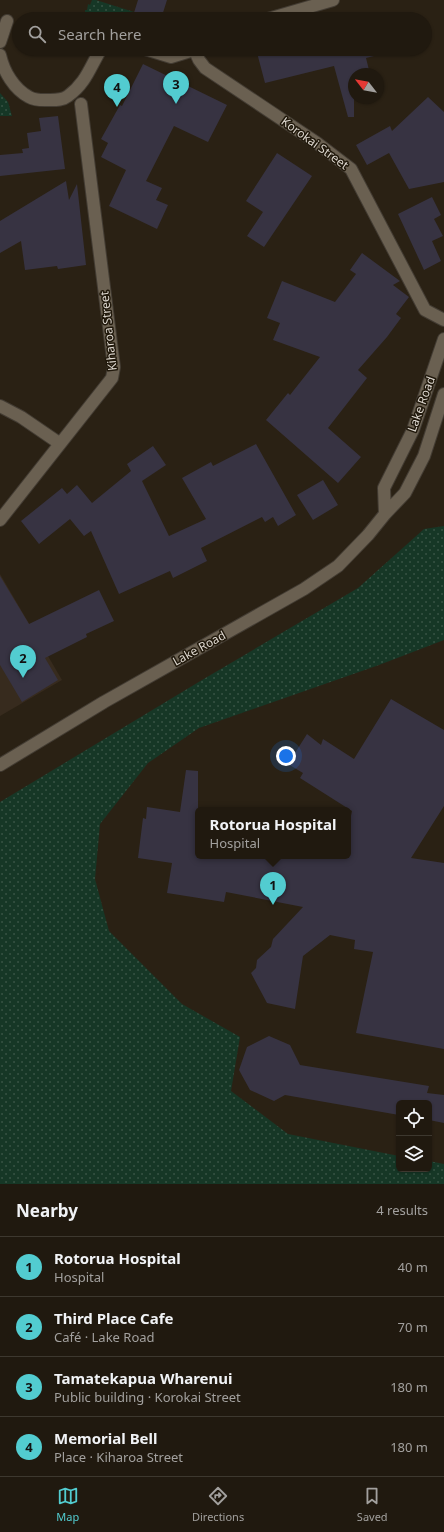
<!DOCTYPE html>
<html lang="en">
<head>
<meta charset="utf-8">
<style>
  body { margin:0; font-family:"Noto Sans",sans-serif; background:#2d261d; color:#f1f3f6 }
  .controls { position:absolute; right:12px; bottom:12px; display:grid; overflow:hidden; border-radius:6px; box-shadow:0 1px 3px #0004 }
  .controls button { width:36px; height:36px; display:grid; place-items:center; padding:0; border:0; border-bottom:1px solid #3d382f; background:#20190f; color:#f1f3f6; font:20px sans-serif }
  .compass { position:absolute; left:348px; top:68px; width:36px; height:36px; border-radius:50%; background:#20190f; box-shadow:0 1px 3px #0004; rotate:301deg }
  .you { position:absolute; left:286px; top:756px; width:14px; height:14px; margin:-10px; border:3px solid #fff; border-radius:50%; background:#1a73e8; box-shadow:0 0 0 6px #1a73e833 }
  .badge { display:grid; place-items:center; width:26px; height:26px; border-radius:50%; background:#52ccd0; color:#111; font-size:13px; font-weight:700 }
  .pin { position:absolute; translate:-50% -33px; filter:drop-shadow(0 1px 2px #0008) }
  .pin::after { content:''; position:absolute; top:21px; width:14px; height:12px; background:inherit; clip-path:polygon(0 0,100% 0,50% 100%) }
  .popup { position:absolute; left:195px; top:807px; width:156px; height:52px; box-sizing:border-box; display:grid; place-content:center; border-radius:6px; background:#20190f; filter:drop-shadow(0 1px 3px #0005); font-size:13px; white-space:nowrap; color:#a2a09e }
  .popup b { font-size:15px; color:#f1f3f6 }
  .popup::after { content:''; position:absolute; left:50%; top:100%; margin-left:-8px; border:8px solid transparent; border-top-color:#20190f }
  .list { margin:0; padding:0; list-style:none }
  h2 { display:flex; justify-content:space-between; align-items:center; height:52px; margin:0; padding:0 16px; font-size:17px }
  h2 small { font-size:13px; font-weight:400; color:#a2a09e }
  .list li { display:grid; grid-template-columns:26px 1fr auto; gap:12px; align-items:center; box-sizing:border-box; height:60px; padding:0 16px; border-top:1px solid #3d382f }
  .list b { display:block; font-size:15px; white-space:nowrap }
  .list p { margin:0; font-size:13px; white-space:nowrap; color:#a2a09e }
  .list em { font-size:13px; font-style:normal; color:#a2a09e }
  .icon { flex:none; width:22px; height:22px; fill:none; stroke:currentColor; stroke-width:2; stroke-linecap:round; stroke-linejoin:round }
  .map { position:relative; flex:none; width:444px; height:1184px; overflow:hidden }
  .search { position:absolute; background:#20190f; box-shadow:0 1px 3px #0004; left:12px; right:12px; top:12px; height:44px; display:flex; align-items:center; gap:10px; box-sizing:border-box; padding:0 14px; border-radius:22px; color:#a2a09e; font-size:15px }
  .sheet { height:292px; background:#20190f }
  nav { display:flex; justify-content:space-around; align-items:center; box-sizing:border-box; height:56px; border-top:1px solid #3d382f; background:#20190f; font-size:11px; color:#a2a09e }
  nav a { display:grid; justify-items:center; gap:2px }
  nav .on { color:#52ccd0 }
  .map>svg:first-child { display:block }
</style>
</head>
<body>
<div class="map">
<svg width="444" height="1184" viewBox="0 0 444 1184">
  <defs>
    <pattern id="grass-dots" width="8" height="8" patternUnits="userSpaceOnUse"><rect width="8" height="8" fill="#163726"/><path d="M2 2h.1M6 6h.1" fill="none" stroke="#375344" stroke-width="1.8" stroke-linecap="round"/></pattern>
  </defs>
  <rect width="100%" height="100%" fill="#2a2114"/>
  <!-- commercial -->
  <path fill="#372b1e" d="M0,574L62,680L0,716Z"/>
  <!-- grass -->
  <path fill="url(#grass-dots)" d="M92,0H96L134,12L132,19H85V10H87L88,4L90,5Z
    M0,93L8,102L12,116H0Z
    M444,526V640L379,665L199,728L148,763L100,824L95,879L109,931L182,1004L240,1037L231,1091L288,1134L399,1156V1169H429V1161L444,1164V1184H0V802L202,680L358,588L424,529Z"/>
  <!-- building -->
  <path fill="#373342" d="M138,0H167L161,19H132Z
    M256,49H373L374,56L366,58L370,74H354V117H348L334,66L265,83Z
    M143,64L227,105L208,142L174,126L146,181L162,188L156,200L168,205L157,229L109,206L126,170L101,157L108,143L101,139L120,105L122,106Z
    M428,97L444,112V182L409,189L389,153L367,165L356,145L390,126L392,131Z
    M58,116L65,169L0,176V155L23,153L22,149L29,148L27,133L41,131L39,118Z
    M277,153L312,176L264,247L247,236L263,212L246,201Z
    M66,181L69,200L77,184L86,265L58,269L57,266L25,270L21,241L0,253V221Z
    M432,197L441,215L434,219L443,236L432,241L441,261L424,270L398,214Z
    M362,253L400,281L393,285L409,297L396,314L401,318L387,337L358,370L367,378L328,428L361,457L338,483L266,420L288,393L290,395L320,357L273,340L280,323L267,318L282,281L335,302L356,274L350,270Z
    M256,444L296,515L278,526L273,517L265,522L262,517L201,548L207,561L173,578L170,571L119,594L91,531L84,536L70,519L39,544L21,521L62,488L67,494L77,485L92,503L131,471L127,464L153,446L166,465L142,481L169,536L206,519L182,478L211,462L213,466Z
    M323,480L338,505L313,520L297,495Z
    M0,576L29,624L99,590L114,621L86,634L87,637L45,658L58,680L22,702L0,665Z
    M391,699L444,730V806L411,858L444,863V1049L356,1033L373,952L354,949L355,940L330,935L303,956L295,1009L267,1003L251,973L256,968L257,960L271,947L273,939L303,907L226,892L224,902L167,893L172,863L138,858L143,818L146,819L147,807L180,812L186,770L198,771V856H348V830L352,811L300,778L303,773L288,764L307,734L321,745L323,739L354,759Z
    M269,1036L290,1045L300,1065L429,1086L427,1093L444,1095V1123L429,1120V1103H399V1115L285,1095L274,1101L250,1090L239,1070L247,1047Z"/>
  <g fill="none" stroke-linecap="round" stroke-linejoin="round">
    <!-- street casing -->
    <g stroke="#433c33" stroke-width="14">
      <path id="street" d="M268,19L333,0
        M0,42L7,21
        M145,49L171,57L197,49
        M195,51L199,60L205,68L317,143L351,169L425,310L444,320
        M0,55C4,72 14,89 29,97C36,101 44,100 50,100C57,100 63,100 68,96C86,83 90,67 101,49
        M0,406L21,417L59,443
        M385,514L384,488L413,430L444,339
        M0,520L112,378L114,367L81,104
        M0,765L104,702L304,589L338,566L368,535L385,514L405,493L424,456L444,394"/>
    </g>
    <!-- street -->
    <use href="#street" stroke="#6a6051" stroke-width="12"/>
  </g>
  <g text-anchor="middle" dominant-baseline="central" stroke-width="3" stroke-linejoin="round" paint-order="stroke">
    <!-- street labels -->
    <g font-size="12" fill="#ddd7cf" stroke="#20180b">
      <text transform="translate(315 143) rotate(36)">Korokai Street</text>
      <text transform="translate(108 331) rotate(-96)">Kiharoa Street</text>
      <text transform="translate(421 404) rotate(-70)">Lake Road</text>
      <text transform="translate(199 648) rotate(-29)">Lake Road</text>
    </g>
  </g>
</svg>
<div class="controls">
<button><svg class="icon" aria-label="locate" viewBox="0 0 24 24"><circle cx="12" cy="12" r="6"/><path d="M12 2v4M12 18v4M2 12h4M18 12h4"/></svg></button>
<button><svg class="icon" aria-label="layers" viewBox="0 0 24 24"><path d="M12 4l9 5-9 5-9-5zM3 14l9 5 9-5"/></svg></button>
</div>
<svg class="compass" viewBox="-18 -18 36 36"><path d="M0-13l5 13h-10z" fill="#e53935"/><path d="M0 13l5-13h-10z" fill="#a2a09e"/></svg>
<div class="you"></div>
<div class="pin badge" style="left:273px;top:905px">1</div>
<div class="popup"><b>Rotorua Hospital</b>Hospital</div>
<div class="pin badge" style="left:23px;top:678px">2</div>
<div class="pin badge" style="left:176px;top:104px">3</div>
<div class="pin badge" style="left:117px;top:107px">4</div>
<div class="search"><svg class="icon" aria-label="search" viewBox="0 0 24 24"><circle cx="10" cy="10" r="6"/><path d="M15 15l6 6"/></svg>Search here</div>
</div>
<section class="sheet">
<h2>Nearby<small>4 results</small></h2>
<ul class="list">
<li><span class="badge">1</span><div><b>Rotorua Hospital</b><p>Hospital</p></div><em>40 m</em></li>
<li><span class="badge">2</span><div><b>Third Place Cafe</b><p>Café · Lake Road</p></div><em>70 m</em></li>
<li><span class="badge">3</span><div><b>Tamatekapua Wharenui</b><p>Public building · Korokai Street</p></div><em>180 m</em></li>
<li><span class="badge">4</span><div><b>Memorial Bell</b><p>Place · Kiharoa Street</p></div><em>180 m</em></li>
</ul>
</section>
<nav>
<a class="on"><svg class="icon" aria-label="map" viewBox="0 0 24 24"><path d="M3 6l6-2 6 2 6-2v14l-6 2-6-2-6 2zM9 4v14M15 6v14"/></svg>Map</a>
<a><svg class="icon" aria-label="directions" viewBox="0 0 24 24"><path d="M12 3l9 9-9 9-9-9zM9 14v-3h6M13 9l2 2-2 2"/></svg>Directions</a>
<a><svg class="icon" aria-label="saved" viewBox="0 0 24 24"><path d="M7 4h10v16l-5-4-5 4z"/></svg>Saved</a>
</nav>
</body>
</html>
